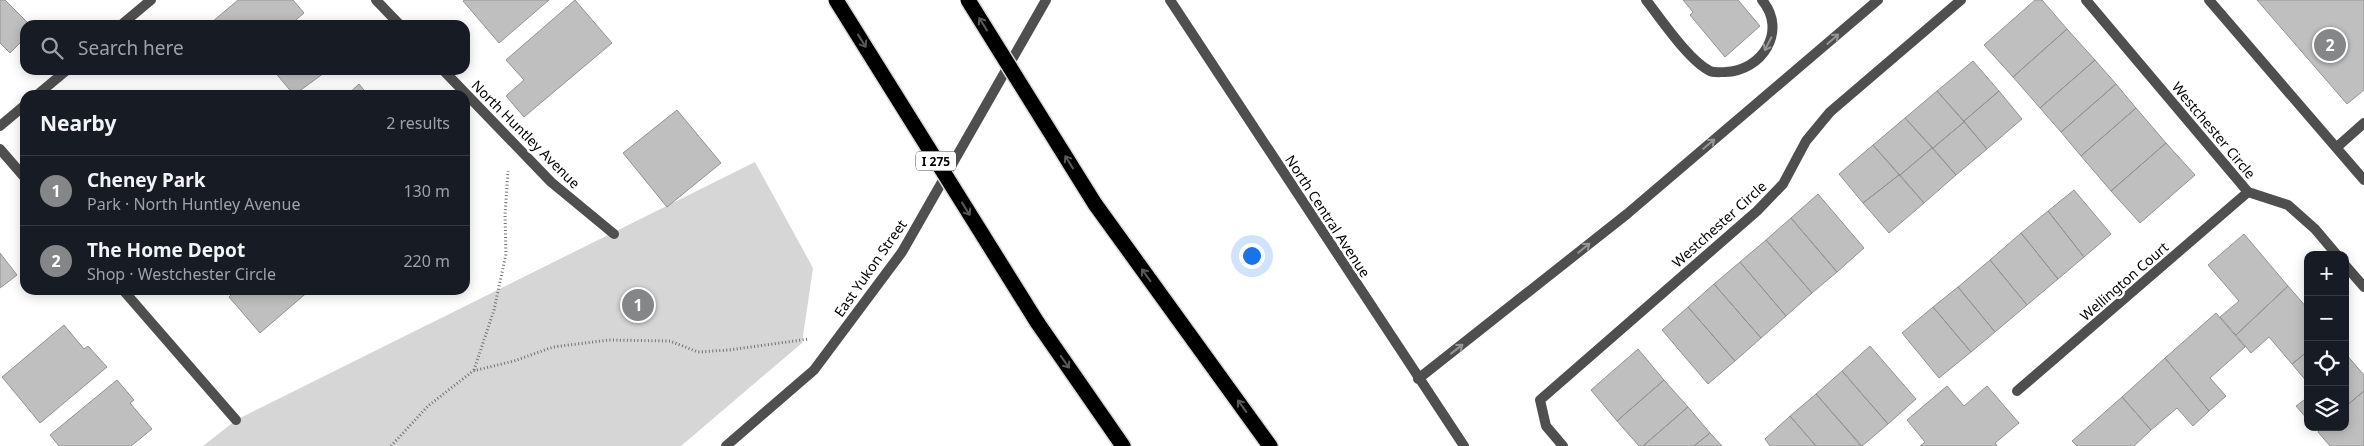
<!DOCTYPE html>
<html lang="en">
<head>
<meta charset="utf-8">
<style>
  body { margin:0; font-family:"Noto Sans",sans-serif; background:#20242c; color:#f1f3f6 }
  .controls { position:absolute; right:15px; bottom:15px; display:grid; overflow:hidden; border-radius:10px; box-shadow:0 2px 12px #0003 }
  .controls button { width:45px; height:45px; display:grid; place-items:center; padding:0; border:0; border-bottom:1px solid #363941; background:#171b24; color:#f1f3f6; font:25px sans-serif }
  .you { position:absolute; left:1251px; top:255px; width:18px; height:18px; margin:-12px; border:4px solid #fff; border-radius:50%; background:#1a73e8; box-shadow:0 0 0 8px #1a73e833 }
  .badge { display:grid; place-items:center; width:32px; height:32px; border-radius:50%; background:#858687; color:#fff; font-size:16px; font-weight:700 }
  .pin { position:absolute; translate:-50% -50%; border:2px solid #fff; box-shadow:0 1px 5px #0006 }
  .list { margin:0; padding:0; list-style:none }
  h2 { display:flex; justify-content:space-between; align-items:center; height:65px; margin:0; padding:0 20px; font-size:21px }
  h2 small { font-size:16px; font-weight:400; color:#9ea1a6 }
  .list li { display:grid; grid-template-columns:32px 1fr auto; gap:15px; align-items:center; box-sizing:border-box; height:70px; padding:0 20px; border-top:1px solid #363941 }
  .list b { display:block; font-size:19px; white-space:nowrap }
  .list p { margin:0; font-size:16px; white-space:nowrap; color:#9ea1a6 }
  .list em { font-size:16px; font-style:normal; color:#9ea1a6 }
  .icon { flex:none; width:28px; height:28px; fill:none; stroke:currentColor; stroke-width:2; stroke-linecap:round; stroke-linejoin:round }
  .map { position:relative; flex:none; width:2364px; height:446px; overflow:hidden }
  .search { position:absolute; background:#171b24; box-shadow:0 2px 12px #0003; left:20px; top:20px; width:450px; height:55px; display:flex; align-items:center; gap:12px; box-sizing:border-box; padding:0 18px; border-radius:15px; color:#9ea1a6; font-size:19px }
  .panel { position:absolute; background:#171b24; box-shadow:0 2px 12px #0003; left:20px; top:90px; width:450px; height:205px; border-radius:15px }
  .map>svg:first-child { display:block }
</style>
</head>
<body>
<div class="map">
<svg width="2364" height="446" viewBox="0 0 2364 446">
  <rect width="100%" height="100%" fill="#fff"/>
  <!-- green -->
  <path fill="#d6d6d6" d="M755,162L813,268L802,343L681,446H203L236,420Z"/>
  <!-- building -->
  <path fill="#bfbfbf" stroke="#939393" d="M0,0H5L30,25H25V38L10,53L0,43Z
    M238,0H293L304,13L290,25H214L212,22Z
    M465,0H549L499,43L463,1Z
    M575,0L612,43L524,117L506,96L524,80L506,60Z
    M1683,0H1738L1760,26L1725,57L1690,15L1693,12Z
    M2035,0H2042L2067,29L2013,77L1984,45Z
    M2257,0H2364V90L2347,104Z
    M2067,29L2095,60L2040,108L2013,77Z
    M2095,60L2116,84L2061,132L2040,108Z
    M1973,61L1999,91L1964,121L1937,91Z
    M328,70L294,95L274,71L275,70Z
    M359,84L368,95H347Z
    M2116,84L2136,108L2081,156L2061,132Z
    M1937,91L1964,122L1933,148L1905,118Z
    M1999,91L2022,119L1987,149L1964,121Z
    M2136,108L2166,143L2111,191L2081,156Z
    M677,110L721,163L667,207L623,153Z
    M1905,118L1932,148L1900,175L1873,145Z
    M1964,122L1987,149L1956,175L1933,148Z
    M2166,143L2195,175L2140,223L2111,191Z
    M1873,145L1899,175L1863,203L1839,174Z
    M1932,148L1956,175L1924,203L1900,175Z
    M1899,175L1924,203L1889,233L1863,203Z
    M2074,190L2111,234L2084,257L2048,211Z
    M1818,194L1864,248L1837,272L1791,218Z
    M2048,211L2084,257L2058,279L2021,233Z
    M1791,218L1837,272L1812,293L1766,240Z
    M2021,233L2058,279L2027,305L1990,260Z
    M2244,234L2288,286L2236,335L2220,317L2239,301L2208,265Z
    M1766,240L1812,293L1786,316L1740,262Z
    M0,253L17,275L0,288Z
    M1990,260L2027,305L1995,332L1958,287Z
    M1740,262L1786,316L1761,338L1714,284Z
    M1714,284L1761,338L1735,361L1688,307Z
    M2288,286L2308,309V351L2292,364L2269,337L2251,353L2236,335Z
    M1958,287L1995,332L1971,352L1933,307Z
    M236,290H310L260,333L229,297Z
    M1688,307L1735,361L1708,384L1662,330Z
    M1933,307L1971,352L1939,378L1902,333Z
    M2216,313L2245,347L2210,378L2226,396L2209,411L2165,358Z
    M64,325L84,349L88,346L107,367L40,423L2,377Z
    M1870,346L1916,399L1888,424L1842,371Z
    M1638,349L1664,380L1617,421L1591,390Z
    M2308,351V383L2292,364Z
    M2345,353L2364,375V391L2345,407Z
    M2165,358L2209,411L2193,426L2177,408L2151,430L2122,397Z
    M1842,371L1888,424L1862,446L1816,394Z
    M117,380L134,400L130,403L152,429L131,446H59L50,435Z
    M1664,380L1688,407L1643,446H1639L1617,421Z
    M1947,386L1964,406L1987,386L2019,423L1995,443L1997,446H1920L1925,442L1907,420Z
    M2364,391V446H2330L2318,432L2322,427H2345V407Z
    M1816,394L1861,446H1816L1790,416Z
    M2122,397L2151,430L2134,446H2077L2072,441Z
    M2308,397V420L2296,406Z
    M1688,407L1710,433L1694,446H1643Z
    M1790,416L1816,446H1770L1765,439Z
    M1710,433L1722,446H1694Z"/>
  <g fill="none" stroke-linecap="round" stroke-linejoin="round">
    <!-- motorway casing -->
    <g stroke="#dbdbdb" stroke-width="18">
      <path id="motorway" d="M1095,204L1270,446
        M1037,322L1123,446"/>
    </g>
    <!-- path -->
    <path stroke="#717171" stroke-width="3" stroke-dasharray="1 2.5" stroke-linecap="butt" d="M474,370L494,310L506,254L505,215L508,171
      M391,446L428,406L473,371L514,361L553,347L609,340L670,341L698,352L729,350L809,339"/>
    <!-- service -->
    <path stroke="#4f4f4f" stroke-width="10" d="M1646,0C1661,19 1689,61 1710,71C1714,73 1720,72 1725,72C1762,71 1788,31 1762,0
      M2209,0L2364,180
      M2337,147L2364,123
      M1418,379L1627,214L1878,0"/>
    <!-- minor -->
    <path stroke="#4f4f4f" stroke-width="10" d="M376,0L400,25
      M1170,0L1464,446
      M2086,0L2248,192L2288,205L2315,229L2337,255
      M121,25L151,0
      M443,70L551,182L614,234
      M37,95L67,70
      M0,126L25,105
      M0,149L25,178
      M2345,265L2364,287
      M123,290L236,420
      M2017,391L2248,192
      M1563,446L1546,426L1540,400L1757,211L1783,184L1806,141L1830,112L1961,0"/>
    <!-- tertiary -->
    <path stroke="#4f4f4f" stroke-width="10" d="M726,446L814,370L902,252L1046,0"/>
    <!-- motorway -->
    <use href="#motorway" stroke="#000" stroke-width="15"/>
    <!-- motorway-bridge casing -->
    <g stroke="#dbdbdb" stroke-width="18" stroke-linecap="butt">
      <path id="motorway-bridge" d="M836,0L1037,322
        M968,0L1095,204"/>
    </g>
    <!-- motorway-bridge -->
    <use href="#motorway-bridge" stroke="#000" stroke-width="15"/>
  </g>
  <!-- one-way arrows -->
  <defs><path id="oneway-shaft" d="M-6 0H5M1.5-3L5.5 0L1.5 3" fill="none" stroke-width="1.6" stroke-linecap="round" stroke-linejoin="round" transform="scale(1.25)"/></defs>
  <g stroke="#595959">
    <use href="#oneway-shaft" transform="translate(983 24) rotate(-122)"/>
    <use href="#oneway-shaft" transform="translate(862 41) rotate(58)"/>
    <use href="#oneway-shaft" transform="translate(1069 162) rotate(-122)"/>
    <use href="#oneway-shaft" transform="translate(966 209) rotate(58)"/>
    <use href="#oneway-shaft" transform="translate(1146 275) rotate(-126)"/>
    <use href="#oneway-shaft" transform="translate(1065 362) rotate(55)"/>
    <use href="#oneway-shaft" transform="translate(1242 406) rotate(-126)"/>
  </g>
  <g stroke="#959595">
    <use href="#oneway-shaft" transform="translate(1833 39) rotate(-41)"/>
    <use href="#oneway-shaft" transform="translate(1768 44) rotate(117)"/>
    <use href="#oneway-shaft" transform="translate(1709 144) rotate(-40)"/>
    <use href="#oneway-shaft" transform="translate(1584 248) rotate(-39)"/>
    <use href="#oneway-shaft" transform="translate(1457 349) rotate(-38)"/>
  </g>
  <g text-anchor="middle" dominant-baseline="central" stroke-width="5" stroke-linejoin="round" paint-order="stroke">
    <!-- shield labels -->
    <rect fill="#fff" stroke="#4c4c4c" stroke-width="1" x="916" y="151.5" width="40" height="19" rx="4"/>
    <g font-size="12" font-weight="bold" fill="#000">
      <text x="936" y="161">I 275</text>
    </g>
    <!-- street labels -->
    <g font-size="14" fill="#000" stroke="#fff">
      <text transform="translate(2214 130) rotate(50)">Westchester Circle</text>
      <text transform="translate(526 134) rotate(45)">North Huntley Avenue</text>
      <text transform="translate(1328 216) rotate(57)">North Central Avenue</text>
      <text transform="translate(1719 224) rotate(-42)">Westchester Circle</text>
      <text transform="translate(870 268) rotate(-55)">East Yukon Street</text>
      <text transform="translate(2124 281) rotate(-41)">Wellington Court</text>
    </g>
  </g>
</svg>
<div class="controls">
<button>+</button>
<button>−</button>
<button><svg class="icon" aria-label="locate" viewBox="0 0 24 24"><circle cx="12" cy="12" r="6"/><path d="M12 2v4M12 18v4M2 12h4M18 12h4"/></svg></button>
<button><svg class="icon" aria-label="layers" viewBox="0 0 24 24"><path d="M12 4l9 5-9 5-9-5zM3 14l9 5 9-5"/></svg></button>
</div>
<div class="you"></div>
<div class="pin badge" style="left:638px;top:305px">1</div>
<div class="pin badge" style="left:2330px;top:45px">2</div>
<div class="search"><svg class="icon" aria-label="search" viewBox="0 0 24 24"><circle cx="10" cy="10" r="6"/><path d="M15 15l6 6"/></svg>Search here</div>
<section class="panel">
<h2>Nearby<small>2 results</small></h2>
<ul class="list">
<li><span class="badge">1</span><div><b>Cheney Park</b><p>Park · North Huntley Avenue</p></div><em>130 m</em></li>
<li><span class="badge">2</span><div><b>The Home Depot</b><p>Shop · Westchester Circle</p></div><em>220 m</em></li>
</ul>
</section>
</div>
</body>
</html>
